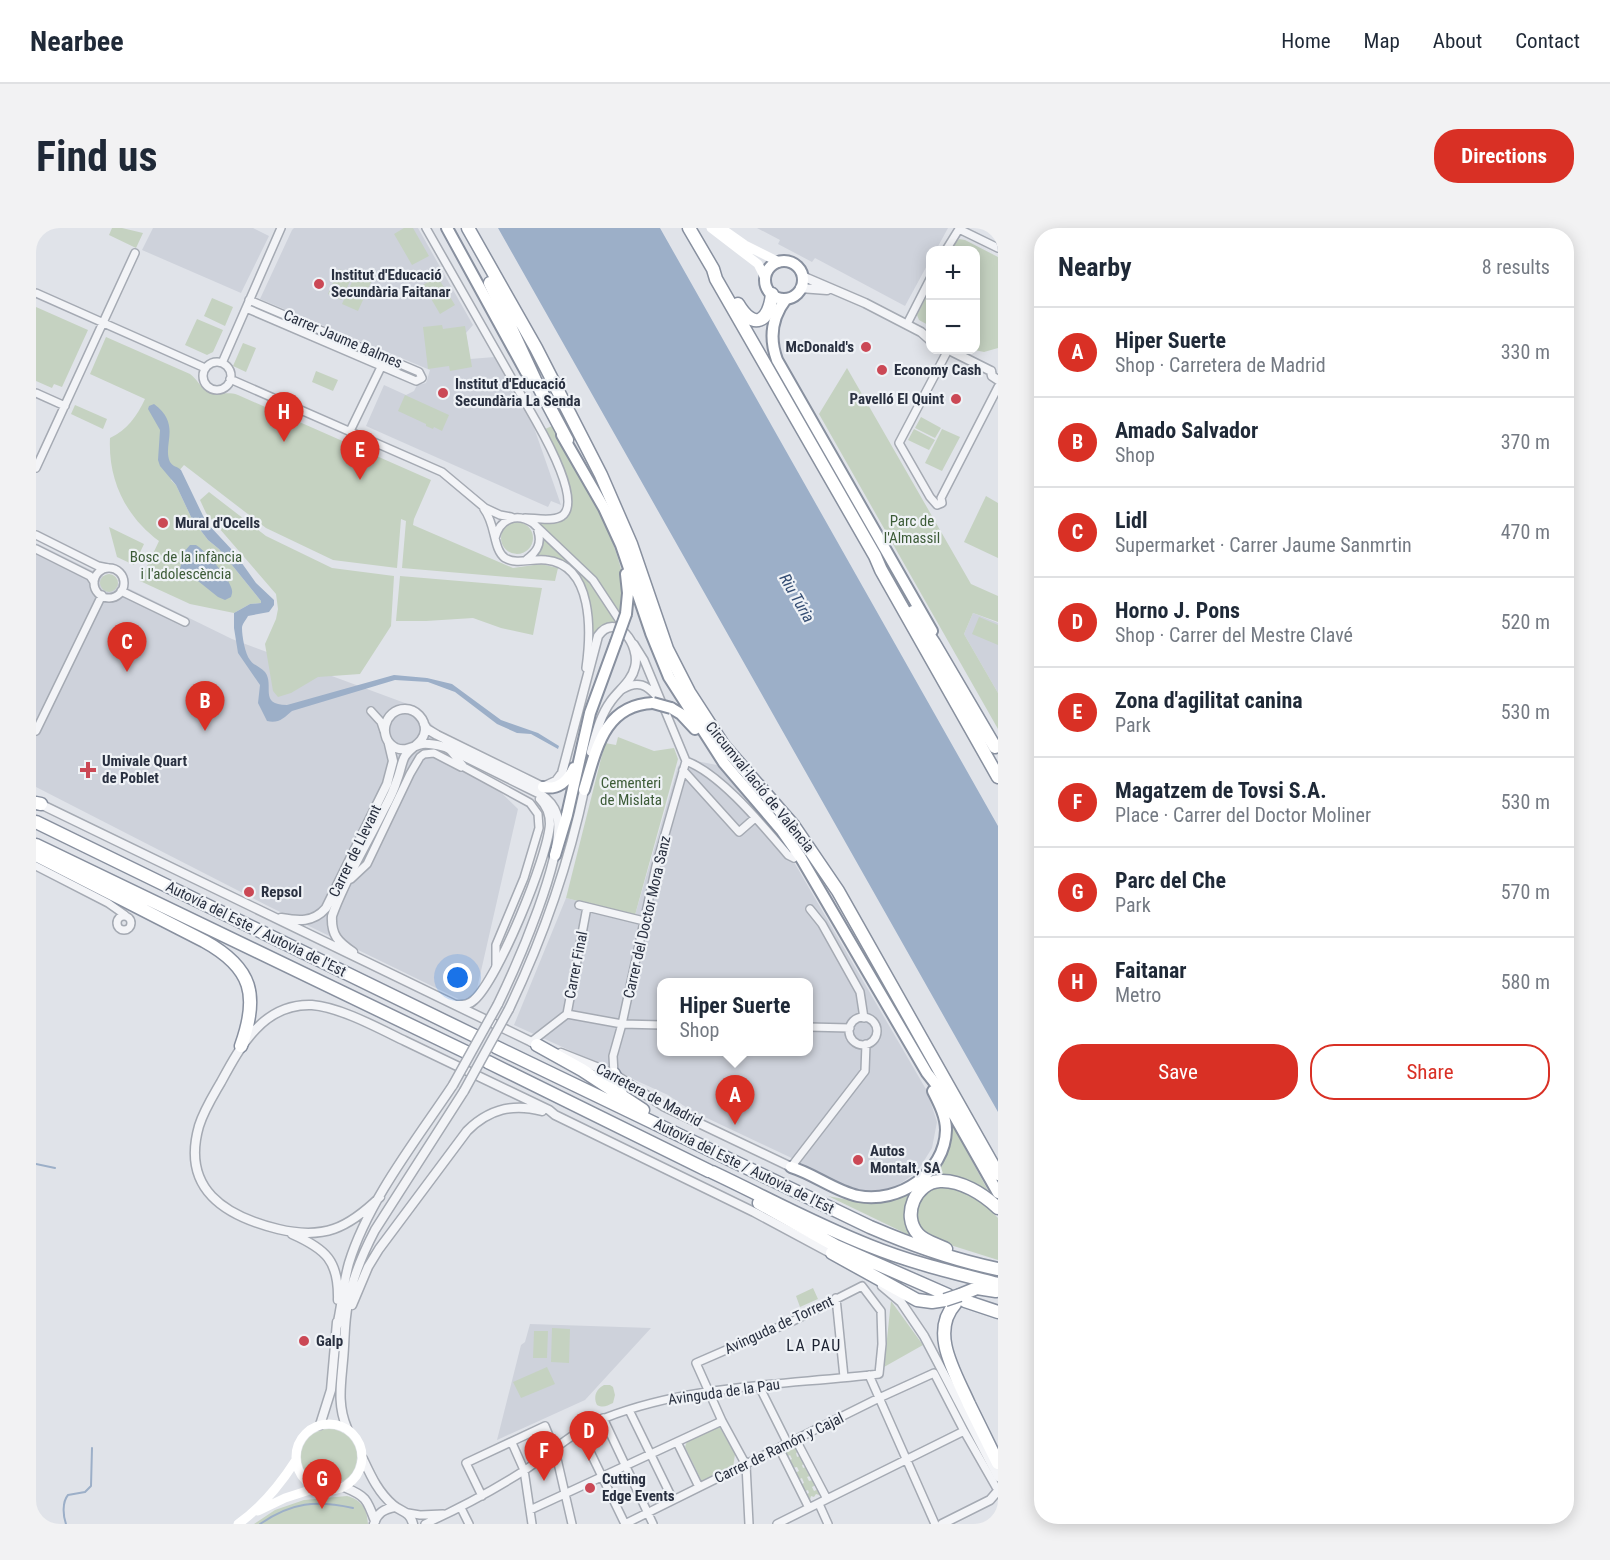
<!DOCTYPE html>
<html lang="en">
<head>
<meta charset="utf-8">
<style>
  body { margin:0; font-family:"Roboto Condensed",sans-serif; background:#f2f2f3; color:#1f2937 }
  .controls { position:absolute; right:18px; top:18px; display:grid; overflow:hidden; border-radius:12px; box-shadow:0 3px 15px #0003 }
  .controls button { width:54px; height:54px; display:grid; place-items:center; padding:0; border:0; border-bottom:2px solid #e0e1e3; background:#fff; color:#1f2937; font:30px sans-serif }
  .you { position:absolute; left:422px; top:750px; width:21px; height:21px; margin:-15px; border:4px solid #fff; border-radius:50%; background:#1a73e8; box-shadow:0 0 0 9px #1a73e833 }
  .badge { display:grid; place-items:center; width:39px; height:39px; border-radius:50%; background:#d93025; color:#fff; font-size:20px; font-weight:700 }
  .pin { position:absolute; translate:-50% -50px; filter:drop-shadow(0 2px 3px #0008) }
  .pin::after { content:''; position:absolute; top:32px; width:21px; height:18px; background:inherit; clip-path:polygon(0 0,100% 0,50% 100%) }
  .popup { position:absolute; left:621px; top:750px; width:156px; height:78px; box-sizing:border-box; display:grid; place-content:center; border-radius:12px; background:#fff; filter:drop-shadow(0 2px 4px #0005); font-size:20px; white-space:nowrap; color:#747a83 }
  .popup b { font-size:22px; color:#1f2937 }
  .popup::after { content:''; position:absolute; left:50%; top:100%; margin-left:-12px; border:12px solid transparent; border-top-color:#fff }
  .list { margin:0; padding:0; list-style:none }
  h2 { display:flex; justify-content:space-between; align-items:center; height:78px; margin:0; padding:0 24px; font-size:26px }
  h2 small { font-size:20px; font-weight:400; color:#747a83 }
  .list li { display:grid; grid-template-columns:39px 1fr auto; gap:18px; align-items:center; box-sizing:border-box; height:90px; padding:0 24px; border-top:2px solid #e0e1e3 }
  .list b { display:block; font-size:22px; white-space:nowrap }
  .list p { margin:0; font-size:20px; white-space:nowrap; color:#747a83 }
  .list em { font-size:20px; font-style:normal; color:#747a83 }
  .actions { display:flex; gap:12px; padding:18px 24px }
  .actions a { flex:1; padding:14px 0; border:2px solid #d93025; border-radius:24px; text-align:center; font-size:21px; color:#d93025 }
  .actions .main { background:#d93025; color:#fff }
  .map { position:relative; flex:none; width:962px; height:1296px; overflow:hidden; border-radius:24px }
  header { display:flex; align-items:center; gap:36px; box-sizing:border-box; height:84px; padding:0 30px; background:#fff; border-bottom:2px solid #e0e1e3 }
  header strong { font-size:28px }
  nav { display:flex; gap:33px; margin-inline-start:auto; font-size:21px }
  .intro { display:flex; align-items:center; justify-content:space-between; box-sizing:border-box; height:144px; padding:0 36px }
  h1 { margin:0; font-size:42px }
  .button { padding:15px 27px; border-radius:24px; background:#d93025; color:#fff; font-size:21px; font-weight:700 }
  main { display:flex; gap:36px; padding:0 36px }
  aside { flex:1; background:#fff; border-radius:24px; box-shadow:0 3px 15px #0003 }
  .map>svg:first-child { display:block }
</style>
</head>
<body>
<header>
<strong>Nearbee</strong>
<nav><a>Home</a><a>Map</a><a>About</a><a>Contact</a></nav>
</header>
<div class="intro"><h1>Find us</h1><a class="button">Directions</a></div>
<main>
<div class="map">
<svg width="962" height="1296" viewBox="0 0 962 1296">
  <rect width="100%" height="100%" fill="#e0e3e9"/>
  <!-- built -->
  <path fill="#ced2db" fill-rule="evenodd" d="M117,0H217L233,8L205,65L106,22Z
    M258,0H382L437,97L430,105L434,131L459,129L495,191L525,277L515,273L512,279L330,198L348,157L370,167L378,163L381,157L390,155L394,142L224,71L256,2Z
    M721,0H912L900,22H894V32L869,78L779,30L776,34L742,16L744,12Z
    M0,315L196,411L377,478L482,581L437,778L234,679L0,559Z
    M937,385L962,395V465L928,406Z
    M660,533L681,537L744,610L891,863L901,894L896,920L881,944L855,962L824,963L794,952L762,933L654,882L632,867L478,797L530,670L599,687L642,538ZM626,754H772V824H626Z
    M494,1096L615,1100L549,1172L461,1212L485,1117L489,1114Z"/>
  <!-- green -->
  <path fill="#c5d2c1" d="M76,0H86L107,5L100,20L73,7Z
    M368,0H377L393,28L376,37L358,6Z
    M923,11L929,12L962,29V120L948,124L939,122V22H914L918,16Z
    M303,41L317,47L305,72L292,66Z
    M320,45L336,52L322,83L306,76Z
    M401,48L419,77L404,86L387,57Z
    M894,61V98L883,92L881,87Z
    M176,70L197,79L189,98L168,88Z
    M0,79L52,102L26,159L18,156L16,160L0,153Z
    M161,91L187,102L177,124L171,127L149,117Z
    M406,97L407,101L429,98L436,139L414,143L413,138L392,141L387,99Z
    M70,109L154,146C161,151 164,159 172,163C182,168 192,163 202,167L395,252L378,291L377,297L477,340L505,336L522,340L519,353L366,340L370,293L365,291L361,340L297,332L230,300L148,237L135,252L140,257L156,291L172,312L183,321L225,373V375L214,376L198,385L154,376L104,353L123,313C89,288 72,251 74,210C91,202 101,188 109,171L54,146Z
    M207,115L220,120L210,144L197,138Z
    M811,140L935,356L962,368V394L937,385L928,406L962,465V501L783,186Z
    M280,143L302,152L297,163L276,154Z
    M369,167L413,187L406,203L398,199L397,201L390,198V196L362,183Z
    M39,177L71,191L67,201L35,186Z
    M885,189L905,200L899,210L879,200Z
    M516,198C541,244 574,293 586,345C589,358 587,373 585,387L555,347L507,303L502,294C511,294 522,296 529,289C545,276 516,217 509,201Z
    M878,201L899,212L893,222L872,212Z
    M906,201L924,209L906,243L889,235Z
    M173,264L230,308L296,340L358,348L355,398L324,446L282,449L255,465L242,469L237,463L229,416L240,391L242,381L240,366L170,285L164,272Z
    M950,268L962,275V330L928,314Z
    M465 310a16 16 0 1 1 32 0a16 16 0 1 1-32 0Z
    M73,299L108,316L98,337L81,329Z
    M507,311L543,342L559,359L584,397C563,395 559,400 555,420C554,379 556,330 501,329Z
    M64 355a9 9 0 1 1 18 0a9 9 0 1 1-18 0Z
    M364,348L506,360L497,407L465,400L437,390L390,393H360Z
    M943,389L962,397V417L936,406Z
    M582,509L618,523L638,520L642,531L599,687L530,670L569,515L580,517Z
    M917,898L955,968L931,955L879,963L877,1009L792,968L833,976L855,973L868,967L893,950L913,900Z
    M911,958C931,964 948,974 962,990V1032L908,1015L885,1004C874,978 882,961 911,958Z
    M777,1060L782,1071L764,1079L760,1068Z
    M855,1073L887,1117L848,1139Z
    M516,1100L534,1101L533,1135L515,1134Z
    M498,1103H512L511,1130H497Z
    M511,1139L519,1156L485,1170L477,1154Z
    M568,1157H574L577,1159L579,1167L577,1175C571,1178 567,1180 561,1177C557,1169 560,1161 568,1157Z
    M683,1198L699,1226L697,1240L666,1254L649,1219L651,1213Z
    M265 1229a28 28 0 1 1 56 0a28 28 0 1 1-56 0Z
    M760,1219L764,1223L760,1225L761,1229L766,1227L770,1235L766,1237L767,1240L772,1238L776,1247L771,1249L773,1253L777,1252L780,1257L776,1259L778,1263L783,1261L784,1265L783,1267L780,1266L778,1269L775,1268L774,1272L769,1267L773,1265L772,1262L767,1264L764,1257L768,1255L766,1250L762,1252L759,1245L763,1243L761,1239L756,1240L753,1233L756,1231L754,1227L750,1229L748,1226L749,1223L753,1224L754,1220L758,1221Z
    M311,1268C326,1272 331,1281 332,1296H218L239,1282L268,1272Z"/>
  <!-- water -->
  <path fill="#9cafc8" d="M462,0H624L962,598V884Z
    M118,176C146,197 126,216 134,234C137,239 141,238 145,242L170,294L198,324L220,355L238,372V377L233,384L212,388C210,392 206,396 206,400C206,408 209,426 214,432C217,437 225,439 229,444C239,457 222,477 251,477L358,447L391,450L416,456L465,492L502,505L523,518L522,521L495,506L481,505L461,496L419,464L392,454L359,452L256,483C248,490 242,496 231,493L222,475L224,457L202,425L198,400V385L214,376L225,375V373L183,321L172,312L156,291L140,257L124,238L122,232L124,202L112,181L113,178Z
    M154,317H160C169,322 192,349 195,359C197,364 196,365 195,369L189,372L182,369L157,349L139,350L138,346L143,345L148,324Z"/>
  <g fill="none" stroke-linecap="round" stroke-linejoin="round">
    <!-- stream -->
    <path stroke="#9cafc8" stroke-width="2" d="M0,936L19,940
      M30,1296C27,1288 26,1274 32,1267L49,1264L55,1258L56,1220
      M224,1296C256,1274 280,1272 317,1280"/>
    <!-- minor casing -->
    <g stroke="#a5aab3" stroke-width="10">
      <path id="minor" d="M390,0L500,193C509,209 546,274 526,288C517,294 499,290 489,290
        M910,22L923,1L962,20
        M0,65L169,140
        M210,80L380,153L386,150L383,144L213,72
        M871,96L894,51
        M912,122L863,215L894,269L901,277L906,275L905,270L962,159
        M167 148a14 14 0 1 1 28 0a14 14 0 1 1-28 0Z
        M186,135L245,0
        M194,151L406,244L449,280L464,287L475,289
        M0,165L29,178
        M314,203L347,135
        M0,240L99,25
        M448,281C460,296 457,322 469,330C481,337 497,330 510,332C558,337 555,405 550,440
        M0,307L62,338L72,340
        M459,310C464,291 480,284 497,295L557,352L586,396
        M0,321L54,348L58,354
        M491,331C501,324 506,316 502,303
        M58 355a15 15 0 1 1 30 0a15 15 0 1 1-30 0Z
        M85,363L149,394
        M598,416L608,432L650,533C685,546 727,598 752,627L758,630
        M587,461C602,452 611,457 621,469
        M335,483L345,494L348,503
        M0,503L66,367
        M414,522L428,539L494,575L502,586L503,600L488,650L460,717V738
        M647,542L703,604L719,590
        M0,638L72,675L89,687
        M315,651L331,636L374,546L384,529L388,526L398,525L425,539
        M543,677L608,693
        M774,681L786,696L824,764L828,790
        M81 695a7 7 0 1 1 14 0a7 7 0 1 1-14 0Z
        M531,786L586,796L626,797
        M813 803a14 14 0 1 1 28 0a14 14 0 1 1-28 0Z
        M772,799L814,800
        M495,814L531,786L551,679
        M578,846L577,828L586,796L620,638L650,533
        M755,939L829,843L830,816
        M800,1070L808,1149
        M833,1147L899,1296
        M723,1158L752,1216
        M593,1182L637,1272
        M567,1190L617,1296
        M544,1203L589,1296L843,1170L898,1145L928,1203L960,1259
        M641,1214L663,1259
        M476,1215L488,1242L496,1296
        M743,1220L773,1280L791,1271L760,1212
        M446,1268L430,1235L509,1198L519,1222L536,1296
        M791,1271L928,1203
        M783,1276L792,1296
        M425,1280L433,1296
        M494,1282L686,1193
        M372,1285L384,1287L407,1286
        M389,1296C424,1280 456,1263 489,1242C515,1225 540,1201 569,1190C656,1156 751,1157 843,1146L846,1116L845,1083L826,1058L757,1093L660,1135L686,1193L710,1237L713,1296
        M741,1296L773,1280"/>
    </g>
    <!-- tertiary casing -->
    <g stroke="#a5aab3" stroke-width="11">
      <path id="tertiary" d="M766,48L829,75L885,104L894,112
        M764,60L791,62
        M913,122L955,143
        M955,143L956,148L962,152
        M388,496L391,501L401,507L507,559L520,553L526,545L562,408C580,382 605,418 599,439C596,453 583,462 575,473C564,488 560,506 555,524
        M0,574L504,818
        M245,690C262,693 277,695 290,680L351,556L357,533L353,516
        M317,724C302,714 295,707 296,688C309,651 331,616 348,581C353,572 358,562 361,552C364,545 365,537 368,530C373,519 388,516 389,502C389,491 380,481 369,481C348,481 341,511 360,520C370,524 377,518 386,516C394,515 401,517 409,519L504,566C512,571 518,578 521,587C531,624 480,739 462,776
        M421,777C428,777 433,777 438,772C462,751 512,629 514,596C514,586 511,578 504,571
        M473,781C507,710 533,635 549,558
        M525,825L578,846L627,878L755,939
        M344,969C312,1000 288,1012 242,1001C189,988 145,961 163,898C168,882 177,868 185,854C205,817 228,775 276,777C304,779 344,801 369,813C417,836 465,859 513,882L519,887L718,984L800,1028
        M256,1006C290,1021 303,1033 302,1072
        M846,1058L865,1074L888,1108L962,1249
        M316,1077L332,1039L343,1021L431,903C453,881 477,875 506,883
        M301,1098C306,1077 307,1056 313,1035C332,973 381,911 417,857
        M284,1197L295,1162L301,1094
        M311,1200C301,1177 305,1156 307,1132C309,1113 308,1094 312,1076C316,1050 327,1025 339,1002L428,863
        M327,1231C335,1248 342,1264 357,1277C365,1284 374,1283 377,1296
        M308,1259C330,1268 331,1271 339,1293
        M338,1296C341,1285 348,1281 359,1279
        M906,1296L954,1272L960,1265"/>
    </g>
    <!-- trunk casing -->
    <g stroke="#88909f" stroke-width="14">
      <path id="trunk" d="M411,0L490,144
        M729 52a19 19 0 1 1 38 0a19 19 0 1 1-38 0Z
        M750,71C736,89 733,110 741,132L896,403
        M526,207L568,280L585,317L615,405L633,449L688,535L746,603L765,630L891,845L902,859L962,965
        M590,386L592,365L590,346
        M635,480L645,486L659,501
        M507,559C522,562 532,553 538,540
        M548,562C560,523 567,477 617,475
        M519,627L531,587L554,485L580,414
        M755,939C778,946 799,963 822,968C863,976 909,945 910,902C910,888 903,875 897,863"/>
    </g>
    <!-- motorway casing -->
    <g stroke="#88909f" stroke-width="15">
      <path id="motorway" d="M432,0L500,120L565,247L595,316L631,421L653,464L688,518L757,597L802,663L962,946
        M653,0L677,41L680,51L839,328L845,342L962,549
        M454,55L499,152L531,212
        M702,76C718,103 733,94 736,66
        M877,384L898,415L959,519
        M0,575L5,576
        M0,594L439,808
        M0,617L430,824
        M0,627L168,713C217,740 223,768 205,818
        M501,817L546,842L607,882
        M460,819L834,999C876,1017 917,1032 962,1041
        M452,834L673,943
        M578,846L585,866
        M676,944C729,969 780,997 834,1018C876,1035 919,1045 962,1056
        M723,975L800,1018L912,1067
        M910,1021C901,1016 889,1014 882,1006C865,987 880,954 904,953C925,952 947,966 962,980
        M796,1025L881,1072L896,1074L909,1072
        M924,1067L941,1060L960,1063
        M929,1073L962,1084
        M919,1076C893,1105 920,1146 933,1176C943,1196 952,1215 962,1235"/>
    </g>
    <!-- minor -->
    <use href="#minor" stroke="#f3f4f7" stroke-width="7"/>
    <!-- tertiary -->
    <use href="#tertiary" stroke="#f3f4f7" stroke-width="8"/>
    <!-- secondary -->
    <path stroke="#fff" stroke-width="9" d="M675,0L722,36L729,50
      M685,0L709,17L743,34
      M260 1229a33 33 0 1 1 66 0a33 33 0 1 1-66 0Z
      M222,1283L249,1270L280,1260
      M202,1296C226,1279 244,1257 260,1232"/>
    <!-- trunk -->
    <use href="#trunk" stroke="#fff" stroke-width="10"/>
    <!-- motorway -->
    <use href="#motorway" stroke="#fff" stroke-width="12"/>
    <!-- tertiary-bridge casing -->
    <g stroke="#a5aab3" stroke-width="11" stroke-linecap="butt">
      <path id="tertiary-bridge" d="M417,857L462,776
        M428,863L473,781"/>
    </g>
    <!-- trunk-bridge casing -->
    <g stroke="#88909f" stroke-width="14" stroke-linecap="butt">
      <path id="trunk-bridge" d="M580,414L590,386
        M617,475L635,480"/>
    </g>
    <!-- motorway-bridge casing -->
    <g stroke="#88909f" stroke-width="15" stroke-linecap="butt">
      <path id="motorway-bridge" d="M909,1072L924,1067"/>
    </g>
    <!-- tertiary-bridge -->
    <use href="#tertiary-bridge" stroke="#f3f4f7" stroke-width="8"/>
    <!-- trunk-bridge -->
    <use href="#trunk-bridge" stroke="#fff" stroke-width="10"/>
    <!-- motorway-bridge -->
    <use href="#motorway-bridge" stroke="#fff" stroke-width="12"/>
  </g>
  <!-- markers -->
  <g fill="#cb4855" stroke="#eff2f6" stroke-width="2">
    <circle cx="283" cy="56" r="6"/>
    <circle cx="830" cy="119" r="6"/>
    <circle cx="846" cy="142" r="6"/>
    <circle cx="407" cy="165" r="6"/>
    <circle cx="920" cy="171" r="6"/>
    <circle cx="127" cy="295" r="6"/>
    <path d="M49 533h6v6h6v6h-6v6h-6v-6h-6v-6h6z"/>
    <circle cx="213" cy="664" r="6"/>
    <circle cx="822" cy="932" r="6"/>
    <circle cx="268" cy="1113" r="6"/>
    <circle cx="554" cy="1260" r="6"/>
  </g>
  <g text-anchor="middle" dominant-baseline="central" stroke-width="4.5" stroke-linejoin="round" paint-order="stroke">
    <!-- poi labels -->
    <g font-size="15" font-weight="bold" fill="#293040" stroke="#eff2f6" text-anchor="start">
      <text x="295" y="47">Institut d'Educació<tspan x="295" dy="17">Secundària Faitanar</tspan></text>
      <text x="818" y="119" text-anchor="end">McDonald's</text>
      <text x="858" y="142">Economy Cash</text>
      <text x="419" y="156">Institut d'Educació<tspan x="419" dy="17">Secundària La Senda</tspan></text>
      <text x="908" y="171" text-anchor="end">Pavelló El Quint</text>
      <text x="139" y="295">Mural d'Ocells</text>
      <text x="66" y="533">Umivale Quart<tspan x="66" dy="17">de Poblet</tspan></text>
      <text x="225" y="664">Repsol</text>
      <text x="834" y="923">Autos<tspan x="834" dy="17">Montalt, SA</tspan></text>
      <text x="280" y="1113">Galp</text>
      <text x="566" y="1251">Cutting<tspan x="566" dy="17">Edge Events</tspan></text>
    </g>
    <!-- street labels -->
    <g font-size="15" fill="#293040" stroke="#eff2f6">
      <text transform="translate(307 111) rotate(23)">Carrer Jaume Balmes</text>
      <text transform="translate(724 559) rotate(51)">Circumval·lació de València</text>
      <text transform="translate(319 623) rotate(-64)">Carrer de Llevant</text>
      <text transform="translate(611 689) rotate(-77)">Carrer del Doctor Mora Sanz</text>
      <text transform="translate(220 701) rotate(26)">Autovía del Este / Autovia de l'Est</text>
      <text transform="translate(540 737) rotate(-79)">Carrer Final</text>
      <text transform="translate(613 867) rotate(28)">Carretera de Madrid</text>
      <text transform="translate(708 938) rotate(26)">Autovía del Este / Autovia de l'Est</text>
      <text transform="translate(743 1097) rotate(-25)">Avinguda de Torrent</text>
      <text transform="translate(688 1164) rotate(-8)">Avinguda de la Pau</text>
      <text transform="translate(743 1220) rotate(-26)">Carrer de Ramón y Cajal</text>
    </g>
    <!-- park labels -->
    <g font-size="15" fill="#3c5b37" stroke="#eff2f6">
      <text x="876" y="293">Parc de<tspan x="876" dy="17">l'Almassil</tspan></text>
      <text x="150" y="329">Bosc de la infància<tspan x="150" dy="17">i l'adolescència</tspan></text>
      <text x="595" y="555">Cementeri<tspan x="595" dy="17">de Mislata</tspan></text>
    </g>
    <!-- water labels -->
    <g font-size="16" font-style="italic" fill="#344d73" stroke="#eff2f6">
      <text transform="translate(761 370) rotate(60)">Riu Túria</text>
    </g>
    <!-- neighbourhood labels -->
    <g font-size="16" letter-spacing="1.5" fill="#1b2130" stroke="#eff2f6">
      <text x="778" y="1117">LA PAU</text>
    </g>
  </g>
</svg>
<div class="controls">
<button>+</button>
<button>−</button>
</div>
<div class="you"></div>
<div class="pin badge" style="left:699px;top:897px">A</div>
<div class="popup"><b>Hiper Suerte</b>Shop</div>
<div class="pin badge" style="left:169px;top:503px">B</div>
<div class="pin badge" style="left:91px;top:444px">C</div>
<div class="pin badge" style="left:553px;top:1233px">D</div>
<div class="pin badge" style="left:324px;top:252px">E</div>
<div class="pin badge" style="left:508px;top:1253px">F</div>
<div class="pin badge" style="left:286px;top:1281px">G</div>
<div class="pin badge" style="left:248px;top:214px">H</div>
</div>
<aside>
<h2>Nearby<small>8 results</small></h2>
<ul class="list">
<li><span class="badge">A</span><div><b>Hiper Suerte</b><p>Shop · Carretera de Madrid</p></div><em>330 m</em></li>
<li><span class="badge">B</span><div><b>Amado Salvador</b><p>Shop</p></div><em>370 m</em></li>
<li><span class="badge">C</span><div><b>Lidl</b><p>Supermarket · Carrer Jaume Sanmrtin</p></div><em>470 m</em></li>
<li><span class="badge">D</span><div><b>Horno J. Pons</b><p>Shop · Carrer del Mestre Clavé</p></div><em>520 m</em></li>
<li><span class="badge">E</span><div><b>Zona d'agilitat canina</b><p>Park</p></div><em>530 m</em></li>
<li><span class="badge">F</span><div><b>Magatzem de Tovsi S.A.</b><p>Place · Carrer del Doctor Moliner</p></div><em>530 m</em></li>
<li><span class="badge">G</span><div><b>Parc del Che</b><p>Park</p></div><em>570 m</em></li>
<li><span class="badge">H</span><div><b>Faitanar</b><p>Metro</p></div><em>580 m</em></li>
</ul>
<div class="actions"><a class="main">Save</a><a>Share</a></div>
</aside>
</main>
</body>
</html>
